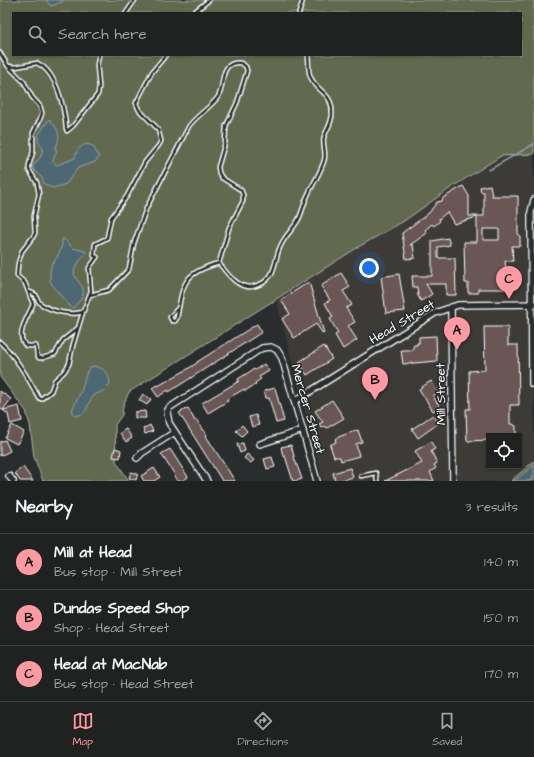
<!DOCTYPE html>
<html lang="en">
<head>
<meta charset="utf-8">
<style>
  body { margin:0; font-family:"Architects Daughter",sans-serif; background:#2d2f2f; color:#f1f3f6 }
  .controls { position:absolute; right:12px; bottom:12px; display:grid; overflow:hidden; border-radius:0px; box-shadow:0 1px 3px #0004 }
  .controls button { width:36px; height:36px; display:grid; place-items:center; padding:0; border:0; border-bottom:1px solid #3d3f40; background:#202222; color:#f1f3f6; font:20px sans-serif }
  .you { position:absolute; left:369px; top:268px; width:14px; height:14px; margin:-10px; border:3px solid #fff; border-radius:50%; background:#1a73e8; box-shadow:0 0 0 6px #1a73e833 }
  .badge { display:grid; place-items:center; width:26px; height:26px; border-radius:50%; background:#ff9aa2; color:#111; font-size:13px; font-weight:700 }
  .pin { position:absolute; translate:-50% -33px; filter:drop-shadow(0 1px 2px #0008) }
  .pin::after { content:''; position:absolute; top:21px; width:14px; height:12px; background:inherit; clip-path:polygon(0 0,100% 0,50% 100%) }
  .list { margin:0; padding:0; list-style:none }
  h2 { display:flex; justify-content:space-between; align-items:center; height:52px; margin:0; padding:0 16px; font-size:17px }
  h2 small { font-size:13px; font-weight:400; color:#a2a4a5 }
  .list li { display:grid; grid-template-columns:26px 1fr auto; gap:12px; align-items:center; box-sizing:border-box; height:56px; padding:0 16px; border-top:1px solid #3d3f40 }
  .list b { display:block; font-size:15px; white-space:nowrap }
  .list p { margin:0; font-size:13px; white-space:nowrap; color:#a2a4a5 }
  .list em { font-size:13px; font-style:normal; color:#a2a4a5 }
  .icon { flex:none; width:22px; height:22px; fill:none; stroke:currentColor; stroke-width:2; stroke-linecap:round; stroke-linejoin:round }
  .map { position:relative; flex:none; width:534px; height:481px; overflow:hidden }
  .search { position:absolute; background:#202222; box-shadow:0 1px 3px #0004; left:12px; right:12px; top:12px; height:44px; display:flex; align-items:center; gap:10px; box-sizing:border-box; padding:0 14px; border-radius:0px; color:#a2a4a5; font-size:15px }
  .sheet { height:220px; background:#202222 }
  nav { display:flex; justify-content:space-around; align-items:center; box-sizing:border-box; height:56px; border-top:1px solid #3d3f40; background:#202222; font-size:11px; color:#a2a4a5 }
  nav a { display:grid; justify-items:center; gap:2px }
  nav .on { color:#ff9aa2 }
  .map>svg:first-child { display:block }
</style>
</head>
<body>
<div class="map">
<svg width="534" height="481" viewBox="0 0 534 481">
  <rect width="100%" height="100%" fill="#2a2d2e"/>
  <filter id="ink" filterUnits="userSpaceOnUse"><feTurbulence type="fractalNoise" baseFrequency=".025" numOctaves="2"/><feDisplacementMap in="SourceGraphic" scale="8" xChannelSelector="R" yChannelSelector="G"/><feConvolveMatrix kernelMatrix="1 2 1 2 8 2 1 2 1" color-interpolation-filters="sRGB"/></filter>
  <g filter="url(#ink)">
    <!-- built -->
    <path fill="#3d3a39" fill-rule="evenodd" d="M534,154V461L511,481H323L276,299L502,156ZM489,436H519V466H489Z"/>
    <!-- green -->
    <path fill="#63694f" stroke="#b1b4a7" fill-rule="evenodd" d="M0,0H534V154L501,156L449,189L404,221L360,246L276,299L273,303V301L129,392L123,406L122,415L115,425L116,461L129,481H43L34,457L30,425L26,411L0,377ZM13,13H521V55H13Z
      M534,461V481H511L512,480Z"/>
    <!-- water -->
    <path fill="#4d6872" stroke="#94a4aa" d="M46,0H63L62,2L51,6Z
      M49,119C58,127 62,137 55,149L57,150L53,160V162L57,165L75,158C76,151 80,145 87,144L93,146L99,157L95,162L78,168L66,184L53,188L44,184L42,178L33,169L34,164L40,158L43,149L38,140L39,134Z
      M62,239H64L73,248L85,251L86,252C83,258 76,264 74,271C73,280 86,285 83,294C82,299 77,303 74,307L72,308L60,295L50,281V272L52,263L57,258L62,245Z
      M93,366C105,368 109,373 110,384C108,386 105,389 103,391C100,393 96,393 94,396C85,403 91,414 75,416L72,410L82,389L87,371Z
      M534,465V476L529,481H514Z"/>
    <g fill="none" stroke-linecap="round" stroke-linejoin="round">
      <!-- stream -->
      <path stroke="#94a4aa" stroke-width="1.5" d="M489,170L534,144"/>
    </g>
    <!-- building -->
    <path fill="#695754" stroke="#fff" fill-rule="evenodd" d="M490,185L492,196H518V235H520V246H512L513,261H505L506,270H512V289H478V293H468V283H465L464,242H477V217L454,224L447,212L439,219L440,221L434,226L432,224L425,230L427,233L410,245H413L415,258L406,259L402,233L429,213L437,202L442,201L443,198L463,186L469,196V216H484V192H481L480,187ZM483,229H499V240H483Z
      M448,238L450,245L438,247V258H455L456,295H446V284H426L432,294L421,301L418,296L417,287H413L412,276H432V241Z
      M341,273L350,287L343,291L352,305L346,308L355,322L348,326L357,340L343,349L335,335L338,333L330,319L333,317L325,303L330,300L321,286Z
      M399,274L405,311L386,313L381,277Z
      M309,282L324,333L323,334L316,324L294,338L282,319L290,314L281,300Z
      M257,324L262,332L169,392L168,390L158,397L152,388L157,385L158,386L186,370L197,363V362Z
      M484,327H508V345H518L519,405H510V424H513L516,426V436H489V440L467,441L466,409H470L469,371L485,370Z
      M436,336L437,361L403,364L401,350H412L414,345H417V343H419V337Z
      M324,346L332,359L307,375L299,362Z
      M264,364L269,371L259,377L261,379L255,383L256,384L245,391L244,389L227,399L228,401L208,413L202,403L239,381L238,379L254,369L255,370Z
      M431,381L438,392L433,396L440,407L433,411L419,389Z
      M275,388L284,421L276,423L269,398H266L264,391Z
      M0,391L11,399L3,410L19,406L22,421L10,424L8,414L0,408Z
      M143,394L151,399L147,405L139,400Z
      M332,400L344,418L327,428L325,426L322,428L319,424L323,422L315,411Z
      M188,408L195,421L197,420L203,431L204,430L207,435L206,436L235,481H222L221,479L179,413Z
      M145,411L146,418H135V412Z
      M256,415L259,425L252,427L249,417Z
      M433,415L439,423L418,438L412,429Z
      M12,425L24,432L17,444L5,438Z
      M150,425L153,431L145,434L143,429Z
      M242,425L247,431L242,436L236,431Z
      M126,429L132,438L126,442L120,433Z
      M358,430L362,442L356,444L359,456L341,461L340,457H334L330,445L336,442L335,439L341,436Z
      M5,440L10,451L0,456V442Z
      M431,442L435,449L431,451L437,463L434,465L436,468L430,472L434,481H385L422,463L415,451Z
      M243,443L245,451L240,453L237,444Z
      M291,445L295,460L302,479L296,481H293L285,456H283L281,447Z
      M115,448L121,450L120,458L113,457Z
      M170,449L188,477L182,481H177L174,476L175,475L161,454Z
      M247,454L254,460L251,463L244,458Z
      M272,457L275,467L267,469L264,459Z
      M23,467L33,481H20L15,473Z
      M154,468L160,477L154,481H144L141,476Z
      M350,468L353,477L340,481H335L333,473Z
      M131,472L138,474L136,480L129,478Z"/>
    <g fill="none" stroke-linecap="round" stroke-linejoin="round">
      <!-- lane casing -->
      <g stroke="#fff" stroke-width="5.5">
        <path id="lane" d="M126,13L135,0
          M193,13L209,0
          M299,13L303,0
          M0,53L8,66L15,67L37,63C55,71 62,100 65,118C66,123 65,127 67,131L73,126L98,94L99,86L97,65L99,55
          M8,66L24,82L32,97L40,106L42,113L40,119L33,133V152L29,165V170L37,183L39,194L34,216L35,233L33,237L22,251L18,264L17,276L25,283L33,304C29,316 14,334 26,346H36L37,355L39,358H43L55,354L63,340L78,328
          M30,292L36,295C37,298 38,302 41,304C51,311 70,316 83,312L91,291L89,268L97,257L94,256L95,244L107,238L111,218L127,196L145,162L159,145L161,141L158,129L139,110L136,103L152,72L166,55
          M90,295L109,290L129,269L134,243L146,209L189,126C197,115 210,108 218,97C225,87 219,66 235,63C240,62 243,63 246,67L247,71L237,103L226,126L225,143L218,167L219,173L222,178L241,190L243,195V201L229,228L219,263
          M179,307L170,317L172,321H175L177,318C183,283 183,273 219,263C227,274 240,291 255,286C278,280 273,260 281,245C285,236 292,230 297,222C302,215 303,205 307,197C312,185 320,174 324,161C327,153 322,145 324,137C327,129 332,123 332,114C333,92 317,93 310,76C308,69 309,62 308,55
          M0,342C17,358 28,378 39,398L41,399L51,391L55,380L64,372L69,364L73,345L83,312
          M361,476L376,473L377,481"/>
      </g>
      <!-- street casing -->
      <g stroke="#fff" stroke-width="8">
        <path id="street" d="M451,307L453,481
          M532,384L531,212L534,200
          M295,401L435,313L458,305L534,304
          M260,444L303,430
          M137,458L142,453L175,432
          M9,476L13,481
          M207,481L169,423L167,412L169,408L262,348L271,347L277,350L282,358L317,481"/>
      </g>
      <!-- lane -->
      <use href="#lane" stroke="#2a2d2e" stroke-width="2.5"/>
      <!-- street -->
      <use href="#street" stroke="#2a2d2e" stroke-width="5.5"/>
    </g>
  </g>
  <g text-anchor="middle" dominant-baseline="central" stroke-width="3.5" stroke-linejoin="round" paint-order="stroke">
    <!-- street labels -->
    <g font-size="13" fill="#fff" stroke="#2a2d2e">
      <text transform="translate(402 322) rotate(-31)">Head Street</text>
      <text transform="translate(441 394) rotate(-91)">Mill Street</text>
      <text transform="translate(308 409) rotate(74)">Mercer Street</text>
    </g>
  </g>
</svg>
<div class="controls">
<button><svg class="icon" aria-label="locate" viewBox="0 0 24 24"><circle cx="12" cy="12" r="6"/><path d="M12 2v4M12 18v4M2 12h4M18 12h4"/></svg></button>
</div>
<div class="you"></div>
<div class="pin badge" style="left:457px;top:350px">A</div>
<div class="pin badge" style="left:375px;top:400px">B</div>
<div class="pin badge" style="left:509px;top:299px">C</div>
<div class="search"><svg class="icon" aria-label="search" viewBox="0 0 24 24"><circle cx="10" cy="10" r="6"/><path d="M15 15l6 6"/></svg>Search here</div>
</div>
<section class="sheet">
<h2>Nearby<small>3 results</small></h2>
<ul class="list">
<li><span class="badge">A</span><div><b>Mill at Head</b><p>Bus stop · Mill Street</p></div><em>140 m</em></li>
<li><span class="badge">B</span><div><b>Dundas Speed Shop</b><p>Shop · Head Street</p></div><em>150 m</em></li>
<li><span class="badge">C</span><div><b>Head at MacNab</b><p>Bus stop · Head Street</p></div><em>170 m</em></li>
</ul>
</section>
<nav>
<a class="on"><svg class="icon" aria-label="map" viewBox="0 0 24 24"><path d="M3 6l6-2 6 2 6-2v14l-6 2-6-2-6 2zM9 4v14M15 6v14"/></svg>Map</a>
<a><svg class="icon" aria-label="directions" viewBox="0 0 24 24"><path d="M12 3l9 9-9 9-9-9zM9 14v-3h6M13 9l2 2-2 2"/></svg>Directions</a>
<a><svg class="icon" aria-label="saved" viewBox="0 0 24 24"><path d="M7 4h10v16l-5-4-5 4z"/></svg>Saved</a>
</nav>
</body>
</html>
